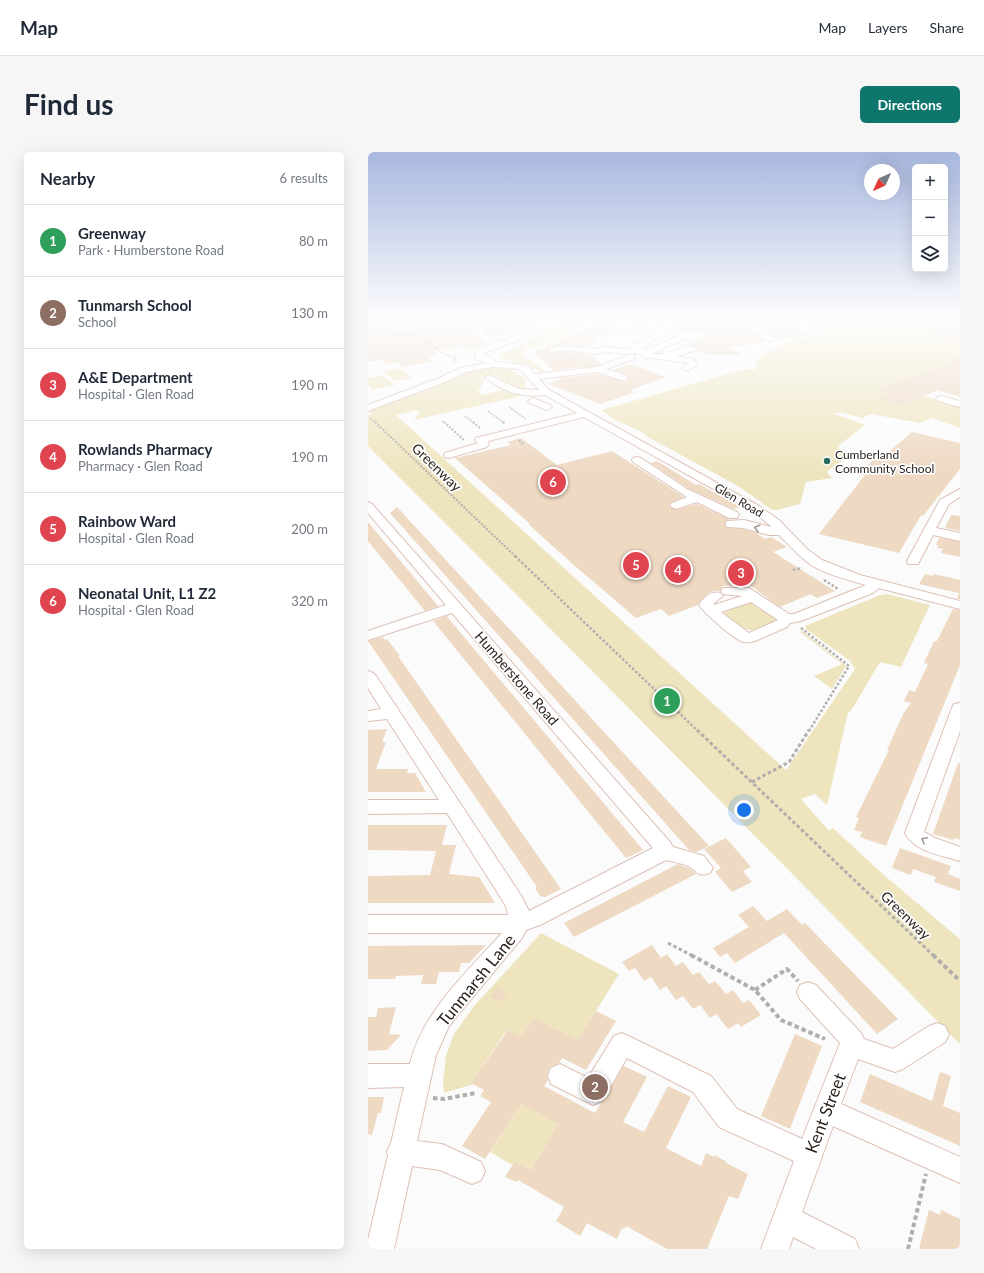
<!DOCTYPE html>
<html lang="en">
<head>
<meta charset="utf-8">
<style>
  body { margin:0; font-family:Lato,sans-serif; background:#f6f6f7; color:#1f2937 }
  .controls { position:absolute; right:12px; top:12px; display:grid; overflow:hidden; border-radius:6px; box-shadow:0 4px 16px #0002 }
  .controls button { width:36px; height:36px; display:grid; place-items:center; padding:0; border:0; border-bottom:1px solid #e0e1e3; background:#fff; color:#1f2937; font:20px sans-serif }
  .compass { position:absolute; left:496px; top:12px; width:36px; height:36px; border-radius:50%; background:#fff; box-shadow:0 4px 16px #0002; rotate:225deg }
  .you { position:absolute; left:376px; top:658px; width:14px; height:14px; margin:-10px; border:3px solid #fff; border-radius:50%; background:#1a73e8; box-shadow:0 0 0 6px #1a73e833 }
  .badge { display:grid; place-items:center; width:26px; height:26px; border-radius:50%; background:#0f766e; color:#fff; font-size:13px; font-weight:700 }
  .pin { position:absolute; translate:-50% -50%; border:2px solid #fff; box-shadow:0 1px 4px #0006 }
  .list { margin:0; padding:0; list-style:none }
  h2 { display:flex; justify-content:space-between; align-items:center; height:52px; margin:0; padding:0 16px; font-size:17px }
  h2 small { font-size:13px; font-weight:400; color:#747a83 }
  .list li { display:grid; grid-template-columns:26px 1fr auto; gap:12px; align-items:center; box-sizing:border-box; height:72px; padding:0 16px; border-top:1px solid #e0e1e3 }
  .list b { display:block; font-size:15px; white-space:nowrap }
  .list p { margin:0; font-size:13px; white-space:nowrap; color:#747a83 }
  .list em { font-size:13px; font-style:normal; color:#747a83 }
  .icon { flex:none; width:22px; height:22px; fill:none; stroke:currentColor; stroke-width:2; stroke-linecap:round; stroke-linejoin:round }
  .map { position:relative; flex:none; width:592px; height:1097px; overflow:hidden; border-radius:6px }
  header { display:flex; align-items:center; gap:24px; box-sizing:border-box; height:56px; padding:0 20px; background:#fff; border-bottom:1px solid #e0e1e3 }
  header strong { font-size:19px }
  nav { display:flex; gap:22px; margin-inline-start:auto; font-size:14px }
  .intro { display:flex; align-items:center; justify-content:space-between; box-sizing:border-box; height:96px; padding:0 24px }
  h1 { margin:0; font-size:28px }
  .button { padding:10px 18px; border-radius:6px; background:#0f766e; color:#fff; font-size:14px; font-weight:700 }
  main { display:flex; gap:24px; padding:0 24px }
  aside { flex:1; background:#fff; border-radius:6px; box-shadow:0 4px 16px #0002 }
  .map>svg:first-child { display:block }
</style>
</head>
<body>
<header>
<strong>Map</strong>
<nav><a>Map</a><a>Layers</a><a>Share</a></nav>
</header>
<div class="intro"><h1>Find us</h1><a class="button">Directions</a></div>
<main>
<aside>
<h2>Nearby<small>6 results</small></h2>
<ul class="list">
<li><span class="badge" style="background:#2e9e5b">1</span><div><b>Greenway</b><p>Park · Humberstone Road</p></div><em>80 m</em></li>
<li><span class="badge" style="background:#8d6e63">2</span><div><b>Tunmarsh School</b><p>School</p></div><em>130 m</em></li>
<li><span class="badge" style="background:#e0444e">3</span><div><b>A&amp;E Department</b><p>Hospital · Glen Road</p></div><em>190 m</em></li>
<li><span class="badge" style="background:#e0444e">4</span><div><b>Rowlands Pharmacy</b><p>Pharmacy · Glen Road</p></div><em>190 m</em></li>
<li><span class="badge" style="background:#e0444e">5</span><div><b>Rainbow Ward</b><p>Hospital · Glen Road</p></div><em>200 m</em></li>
<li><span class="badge" style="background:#e0444e">6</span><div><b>Neonatal Unit, L1 Z2</b><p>Hospital · Glen Road</p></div><em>320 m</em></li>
</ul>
</aside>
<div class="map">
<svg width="592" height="1097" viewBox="0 0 592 1097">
  <rect width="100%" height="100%" fill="#fbfbfb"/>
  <!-- green -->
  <path fill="#eee5bf" d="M201,168H221L184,189L159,196L154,203L171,214L177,220H172L162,214L130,206L139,199Z
    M419,168L571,171L592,169V229L555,244L592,254V276L564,266L552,271L503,262L494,266L475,261H464L497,273L470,294L477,306C472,312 464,314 459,320L464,326L438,330L432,352L409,358H404L370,334L280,285L274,280L247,268L233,258L377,217L387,218C387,203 397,202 410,196V194L455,180H461L437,171Z
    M130,215L143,218L158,227L156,233L159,237L158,240L147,235L127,223L112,226L116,229L110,240L114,243L135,238L154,242L153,244L45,268L52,261L48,258L28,263L418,618L487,517L482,509L438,477L437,474L512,443L519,442L562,453L533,515L512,510L483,559L480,560L459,653L447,642L433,647L461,679L465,676L517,724L592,787V892L157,451L0,294V263L4,262L1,259L57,239L104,219Z
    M32,216L44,226L27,229L15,220Z
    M14,223L27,233L5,238L0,233V226Z
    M381,450H385L409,467C392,486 372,479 357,462V460Z
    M434,479L478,514L464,537L446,524L474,512L432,480Z
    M173,781L251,822L210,888L165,866L153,885L139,878L103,931L106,932L76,941L75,929L78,904L86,882L106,854Z
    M153,952L190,972L163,1018L147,1009L144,1013L122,1000Z"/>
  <!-- building -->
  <path fill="#eed9c3" d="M0,168H19L29,173L53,168L83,169L116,168L99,172L97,175L118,193L97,197L93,194L66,199L69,202L59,204L65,209L35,215L28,210L18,212L13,208L0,210Z
    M150,168H166L151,176L154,179L124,185L112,177Z
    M296,168L356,169L391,182L397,189L360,196L376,203H340L329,199V196L327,194L314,193L331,189L343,184L338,183L336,180H316L309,177L307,171Z
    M374,168H384L399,171L422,170L428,175L443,182L425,187H407L398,176Z
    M232,170L231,173L254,178L236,186L228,185L226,191L218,195L200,193L184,195L179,199L184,201L200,200L224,203L234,212L229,214L185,218L166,200Z
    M580,171L592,172V191L556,183Z
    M592,204V245L570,238L532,253L510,246L522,241L510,238L566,217L570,218Z
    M262,212L298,225L262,238L267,240L232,252L180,232L194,227L193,226L229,222L253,229L259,230L261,227L259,223L245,218Z
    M544,280L592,291V317L555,364L553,363L531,401L451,382L500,319L495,317L507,307L511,308Z
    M153,286L189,313L244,299L316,345L303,350L300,353L303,356L308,358L329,352L361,367L356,371L359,376L375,377L388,381L397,387L403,385L419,395L405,400L467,439L449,446L443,442L412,455L383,434H355L352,439H345L339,442L330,453L301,464L293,457L268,466L207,414L160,372H162L87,306L143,293L139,290Z
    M289,309L328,333L331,332L372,355L366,357L320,336L283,311Z
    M29,355L341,694L328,700L321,698L22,361Z
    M583,363L592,364V379L577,376Z
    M0,370L70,454L57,459L0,389Z
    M571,386L592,390V405L573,401L575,397L569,396L571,393H568Z
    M557,422L565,424L566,422L592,428V447H589L591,441L551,432Z
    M585,457L592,458V513L518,694L492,685L494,680L486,678L491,666L488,665L521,598H519L535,562L543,551L536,549L541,538L547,540L560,512L556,511L566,489H569Z
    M79,464L81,467L275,698L258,706L65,469Z
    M15,485L17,488L19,487L32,504H30L193,737L177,745L172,744L167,736L169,735L0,489Z
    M19,577L14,590H18L8,617H40L39,621H47L58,640H0V578Z
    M590,611H592V688L586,686L585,688L565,682Z
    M0,673H79L74,693H88L81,722L111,725L127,751H0V724L62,723L68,699L0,698Z
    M358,686L383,715L375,719L384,730L364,740L347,720L353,716L336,697Z
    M532,696L583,714L580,722L592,727V739L566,730L568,725L545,717L543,723L524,716Z
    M310,712L322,717L328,722L206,785L196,771Z
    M385,754L399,769L419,757L434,773L437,771L530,867L509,882L416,781L367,811L359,801L352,805L345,796L381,775L370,763Z
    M118,793L101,811H93L91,820H71L68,832H53L55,823L28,824L27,827H0V794Z
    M284,793L293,806L299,802L308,814L315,810L325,823L331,820L341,832L347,829L358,842L365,838L375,851L381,848L393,863L373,875L370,871L360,877L348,862L342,866L332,853L325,857L315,844L308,848L298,834L292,838L283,825L276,829L267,816L261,819L254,810Z
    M129,836L139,842L132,850L122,845Z
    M28,855L21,882L33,883L19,898L0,899V865H8L10,856Z
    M228,859L248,869L218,918L194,906L191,911L182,915L179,923L180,928L176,934L227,961L256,914L279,925L255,970L276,980L300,934L323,945L298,996L333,1014L338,1001L346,1005V1003L359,1010L358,1011L380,1022L370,1047L361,1044L339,1097H299L258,1074L256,1077L254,1076L249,1087L219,1071L212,1084L188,1069L196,1055L150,1028L148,1030L137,1025L147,1009L163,1018L190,972L153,952L117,1007L94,994L123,950L112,944L116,938L103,931L140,878L153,885L165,866L210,888Z
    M427,882L454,894L422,977L393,964Z
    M572,920L583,924L575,954L592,961V994L492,950L502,922L564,949Z
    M0,945H16L13,961H10L4,983L0,982Z
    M561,1058L572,1063L573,1058L592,1067V1097H551Z"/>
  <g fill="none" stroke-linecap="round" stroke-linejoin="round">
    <!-- minor casing -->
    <g stroke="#ddc0b5" stroke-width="2">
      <path id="minor" d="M123,168H136L135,170L108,176L130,190L152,182L178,168H187L158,186L118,200L115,203L124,206L127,210L157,213L162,216L166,222L229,215L260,203H266L267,205L266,207L238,217L259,224L260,226L259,228H253L229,220L171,227L181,238L391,354L411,368L439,397L454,408L492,423L592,449V457L511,436L505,441L433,469L422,471L419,475L387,489C383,490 379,491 375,490C365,486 337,462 331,453C336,445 342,439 353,441L355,444L346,451V453L374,444L355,442L353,439L355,436H381L421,462H426L498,433C483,429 455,421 443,413C431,404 421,393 411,383H401L375,376L359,375L357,372L359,369L376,368L404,375L383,358L216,265L120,289L121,291L119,295L81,306L77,305L76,303L77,301L110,291L107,288L108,286L209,261L177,243L163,244L145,241L131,235L117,226L121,223L151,237L171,238L152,217L124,215L98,220L77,230L0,259V253L71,226L92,216L119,211L108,207L107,203L112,196L123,193L98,175L99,173ZM383,450L410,468L381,481L353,460Z
        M357,168H368L398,177L406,187L405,189H399L392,181Z
        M578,168H592V171L582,170Z
        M294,169L307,172L308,176L305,178L316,181H336L337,185L330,188H314L284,202C300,204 313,193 327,195L328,197L327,199L308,204L326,207L330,213L318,219L314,216L320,211L275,205L273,202L268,201L259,202L238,200L228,202L200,198L184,200L180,198L184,196L200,194L227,197L237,195L262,197L265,193L291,181L285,179L273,180L243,174H240V170C251,168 262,175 272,176C280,176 285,170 294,169ZM294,173L299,175H297V178L290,174ZM300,182L310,184L279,198L272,196Z
        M573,244L592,249V255L570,249L568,247L570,245Z
        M165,246L182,253L184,255L179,258L162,251L160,249Z
        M269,305L273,306L319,337L369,360L371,363L369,366H361L329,350L308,357L304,355L302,353L304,351L319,345L265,310L264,308L265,306Z
        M592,337V345L581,352L568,376L592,381V389L565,383L550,412H540L539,409L572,348Z
        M0,350L4,352L302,690L305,695L336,704L345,716L342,721C327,726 330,718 320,714C313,711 305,710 298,708L172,773L158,778L154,786L81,874L68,903L49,989L74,992L113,1010L117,1019L113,1028L104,1032L72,1018L44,1014L26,1097H0V1088L20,1003L19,1000L23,991L36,935L0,936V912H42C54,860 100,819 134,781H0V763H140L138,754L79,661L0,662V648H71L19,567L0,569V559L13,557L0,536V519L5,521L8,524L154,745L161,759L285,696L84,461L0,488V479L78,453L0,361Z
        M592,551V579L556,680L567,686L592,695V709C573,703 547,700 537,681L584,556L586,552Z
        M440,830L448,833L493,881L496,887L525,897L561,874L569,871L577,874L581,882L577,890L535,917L527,920L490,907L473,952L592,1005V1031L465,974L434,1060L487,1087L491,1097H448L425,1085L421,1097H393L426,1009L351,975L325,940L259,906L234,949L225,953L183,932L180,924L183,916L192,912L220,926L246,884L254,881L343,924L369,957L434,987L472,891L432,847L429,840L432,833Z"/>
    </g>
    <!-- path-far4 -->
    <path stroke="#b1aeac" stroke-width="1.5" stroke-dasharray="1.5 1" stroke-linecap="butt" d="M25,168L33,172L16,178L31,183L52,184L74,201L88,206L86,211
      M483,168L572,169
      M141,255L158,267
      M120,259L136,271
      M97,264L106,271
      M2,266L8,271
      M74,269L77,271"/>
    <!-- path-far3 -->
    <path stroke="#b1aeac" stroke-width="2" stroke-dasharray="2 1.5" stroke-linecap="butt" d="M7,270L148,405
      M76,270L96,288
      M105,270L113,277
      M135,270L137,272
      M151,288L155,292"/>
    <!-- path-far2 -->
    <path stroke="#b1aeac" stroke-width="2.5" stroke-dasharray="2.5 2" stroke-linecap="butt" d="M147,404L330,579
      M425,418L434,416
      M456,428L470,437
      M433,476L481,514L441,579"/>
    <!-- path-far1 -->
    <path stroke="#b1aeac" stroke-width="3" stroke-dasharray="3.5 2.5" stroke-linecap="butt" d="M329,578L566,804
      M384,630L421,610L441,578
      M300,791L325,804"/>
    <!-- path -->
    <path stroke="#b1aeac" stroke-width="4" stroke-dasharray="4.5 3" stroke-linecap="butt" d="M323,803L387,838L413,868L457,887
      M565,803L592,829
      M387,838L419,817L430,829
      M65,946L76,947L108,941
      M540,1097L558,1022"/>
    <!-- minor -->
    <use href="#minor" fill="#fff" fill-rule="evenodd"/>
  </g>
  <!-- one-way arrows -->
  <defs><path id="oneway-chevron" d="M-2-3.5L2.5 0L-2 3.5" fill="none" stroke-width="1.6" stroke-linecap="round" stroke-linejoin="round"/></defs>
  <g stroke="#9f9a98">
    <use href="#oneway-chevron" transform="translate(389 376) rotate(-164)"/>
    <use href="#oneway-chevron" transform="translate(556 688) rotate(-153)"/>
  </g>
  <!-- sky -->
  <linearGradient id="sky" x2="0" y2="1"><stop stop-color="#a9b8e0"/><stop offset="0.52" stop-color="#fdfdfd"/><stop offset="1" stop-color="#fdfdfd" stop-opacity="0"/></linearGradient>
  <rect width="592" height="321" fill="url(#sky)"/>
  <!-- markers -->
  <circle fill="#276b5e" stroke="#fff" stroke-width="1.5" cx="459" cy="309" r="4"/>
  <g text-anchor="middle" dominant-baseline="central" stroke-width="3.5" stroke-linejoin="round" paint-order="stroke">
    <!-- far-poi labels -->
    <g font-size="12" fill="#291f1b" stroke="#fff" text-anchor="start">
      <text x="467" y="302">Cumberland<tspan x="467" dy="14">Community School</tspan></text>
    </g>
    <!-- far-street labels -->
    <g font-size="12" fill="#291f1b" stroke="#fff">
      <text transform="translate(371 348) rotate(31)">Glen Road</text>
    </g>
    <!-- street labels -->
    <g font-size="14" fill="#291f1b" stroke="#fff">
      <text transform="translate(69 315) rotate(44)">Greenway</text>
      <text transform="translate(149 526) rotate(49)">Humberstone Road</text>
      <text transform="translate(538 763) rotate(44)">Greenway</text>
    </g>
    <!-- near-street labels -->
    <g font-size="17" fill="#291f1b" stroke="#fff">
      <text transform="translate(108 828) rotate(-51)">Tunmarsh Lane</text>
      <text transform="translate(457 961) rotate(-69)">Kent Street</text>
    </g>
  </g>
</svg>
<div class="controls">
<button>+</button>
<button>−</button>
<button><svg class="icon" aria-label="layers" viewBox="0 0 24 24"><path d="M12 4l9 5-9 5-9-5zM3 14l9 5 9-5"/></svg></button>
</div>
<svg class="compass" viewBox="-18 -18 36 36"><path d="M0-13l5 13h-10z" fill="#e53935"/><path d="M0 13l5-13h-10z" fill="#747a83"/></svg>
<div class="you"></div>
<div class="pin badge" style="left:299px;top:549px;background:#2e9e5b">1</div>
<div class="pin badge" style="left:227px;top:935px;background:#8d6e63">2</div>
<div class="pin badge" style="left:373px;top:421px;background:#e0444e">3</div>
<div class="pin badge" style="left:310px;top:418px;background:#e0444e">4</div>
<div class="pin badge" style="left:268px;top:413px;background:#e0444e">5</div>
<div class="pin badge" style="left:185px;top:330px;background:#e0444e">6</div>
</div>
</main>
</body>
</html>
